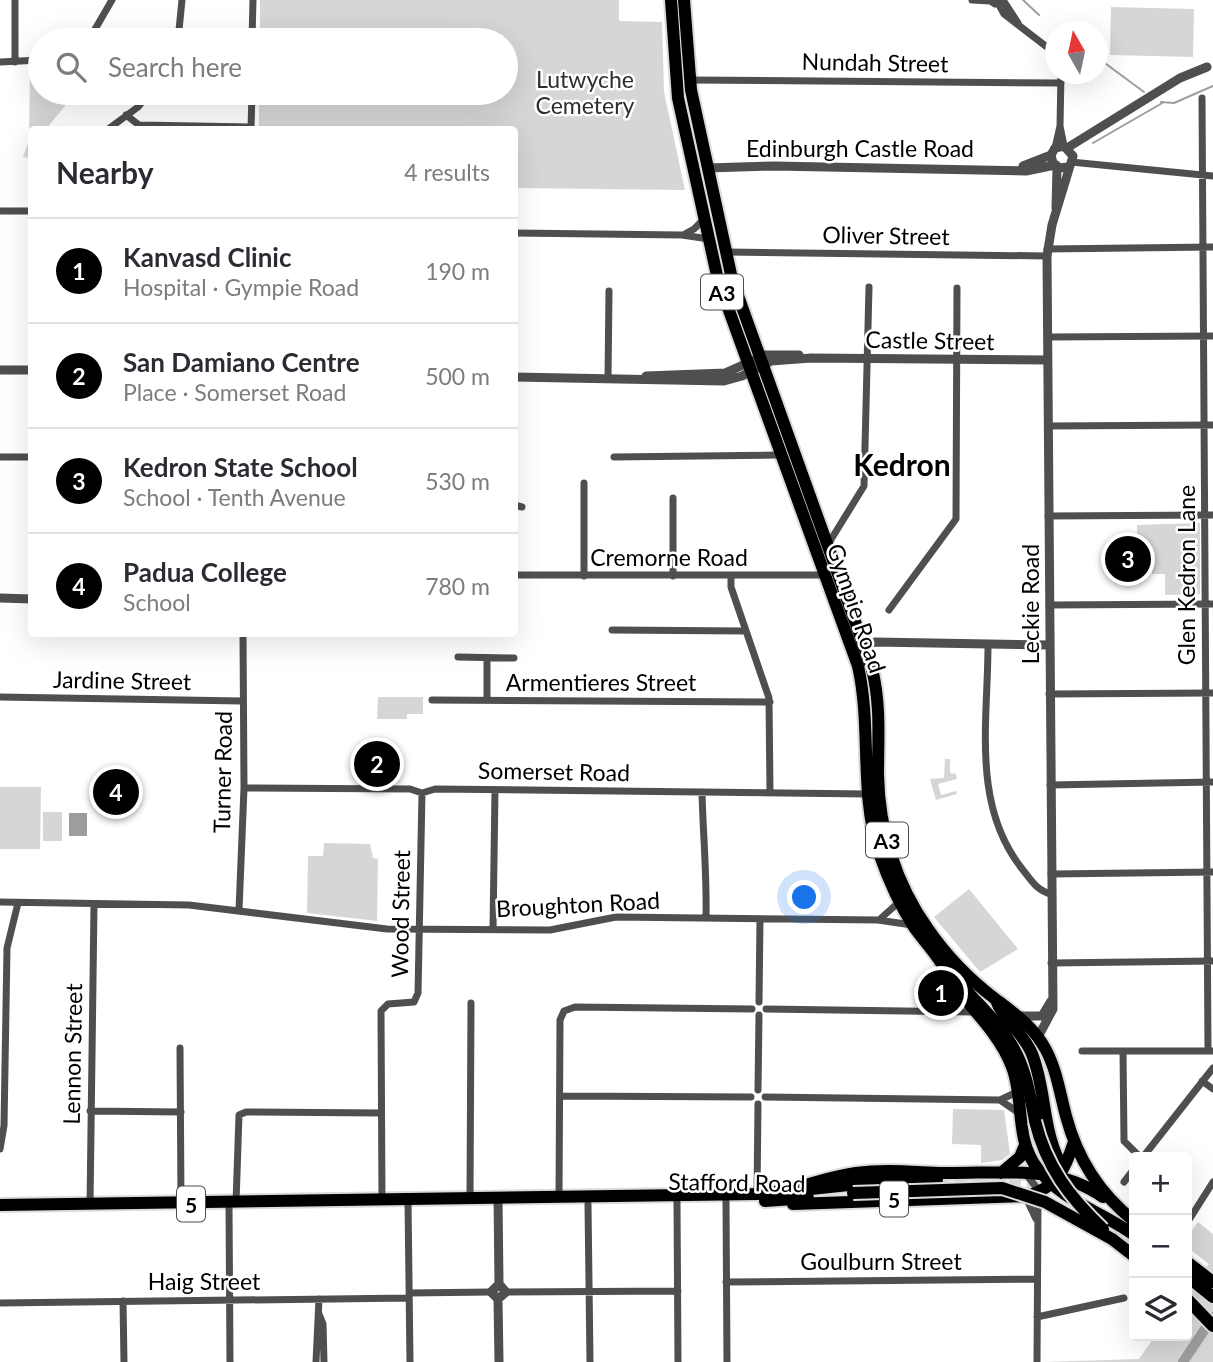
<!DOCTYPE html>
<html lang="en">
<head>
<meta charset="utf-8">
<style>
  body { margin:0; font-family:Lato,sans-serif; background:#f7f7f7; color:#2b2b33 }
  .controls { position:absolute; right:21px; bottom:21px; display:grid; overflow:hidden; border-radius:7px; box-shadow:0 7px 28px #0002 }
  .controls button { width:63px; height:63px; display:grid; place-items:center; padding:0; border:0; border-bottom:2px solid #e1e1e2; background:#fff; color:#2b2b33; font:35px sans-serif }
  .compass { position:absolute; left:1045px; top:21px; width:63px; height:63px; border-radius:50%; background:#fff; box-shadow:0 7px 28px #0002; rotate:351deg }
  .you { position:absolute; left:805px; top:898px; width:24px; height:24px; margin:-18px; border:5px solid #fff; border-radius:50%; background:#1a73e8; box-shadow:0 0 0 10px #1a73e833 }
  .badge { display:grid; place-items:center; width:46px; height:46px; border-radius:50%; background:#000; color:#fff; font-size:23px; font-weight:700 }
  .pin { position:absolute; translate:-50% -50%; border:4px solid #fff; box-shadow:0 2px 7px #0006 }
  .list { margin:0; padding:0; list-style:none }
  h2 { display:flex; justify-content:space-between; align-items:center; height:91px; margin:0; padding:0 28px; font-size:30px }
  h2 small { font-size:23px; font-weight:400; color:#7c7c81 }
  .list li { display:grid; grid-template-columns:46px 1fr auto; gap:21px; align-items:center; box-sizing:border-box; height:105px; padding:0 28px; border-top:2px solid #e1e1e2 }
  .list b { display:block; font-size:26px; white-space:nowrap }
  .list p { margin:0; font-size:23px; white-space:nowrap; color:#7c7c81 }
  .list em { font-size:23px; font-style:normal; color:#7c7c81 }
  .icon { flex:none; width:38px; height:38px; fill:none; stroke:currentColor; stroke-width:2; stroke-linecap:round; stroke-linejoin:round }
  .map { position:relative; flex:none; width:1213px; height:1362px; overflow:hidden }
  .search { position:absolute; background:#fff; box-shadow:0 7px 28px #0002; left:28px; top:28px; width:490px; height:77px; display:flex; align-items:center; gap:18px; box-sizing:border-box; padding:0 24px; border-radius:38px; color:#7c7c81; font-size:26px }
  .panel { position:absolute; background:#fff; box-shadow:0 7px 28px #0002; left:28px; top:126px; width:490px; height:511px; border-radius:7px }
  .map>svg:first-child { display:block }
</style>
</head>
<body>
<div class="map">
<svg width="1213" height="1362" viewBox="0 0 1213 1362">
  <rect width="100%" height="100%" fill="#fff"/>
  <!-- green -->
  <path fill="#d6d6d6" d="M260,0H619V21L662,22L664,92L685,190L515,188L514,130L259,129V93H506V40H260Z
    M1111,7L1194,9L1193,57L1110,55Z
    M30,71H40V93H67L70,100L46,129L32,130L30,158L23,157L29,141Z
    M1200,523V594L1165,595V574H1152V552H1137V525Z
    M378,697H423V714H407V719H377Z
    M945,759H950V773L956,774L957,779L938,784L941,795L956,791L957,794L936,800L930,779L944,778Z
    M0,787H41L40,849H0Z
    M43,812H62V841H43Z
    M324,843L370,844L373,858L378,859L377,921L307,913L308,856H323Z
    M969,889L1018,949L980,972L934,917Z
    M953,1109L1004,1110L1010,1154L1002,1160L981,1163V1145L952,1144Z
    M1198,1222L1213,1234V1362H1043L1139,1359L1155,1336H1187V1293L1209,1264L1187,1247V1237Z"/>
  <!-- water -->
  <path fill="#9d9d9d" d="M69,813H87V836H69Z"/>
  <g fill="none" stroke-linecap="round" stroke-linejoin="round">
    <!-- stream -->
    <path stroke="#9d9d9d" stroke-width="2" d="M1023,0L1039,15
      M1098,58L1144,92
      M1161,102L1174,103L1213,86
      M1093,143L1164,102"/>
    <!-- river -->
    <path stroke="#9d9d9d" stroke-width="10" d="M1183,1362L1213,1317"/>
    <!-- motorway-tunnel -->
    <path stroke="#d9d9d9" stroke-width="12" stroke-dasharray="12 6" stroke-linecap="butt" d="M937,1180L1009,1182L1044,1188
      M1096,1217L1134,1245
      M1187,1285L1213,1305"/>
    <!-- trunk casing -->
    <g stroke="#dbdbdb" stroke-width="16">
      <path id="trunk" d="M671,0L678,98L718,280L858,666C872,728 859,792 879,853C888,879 899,904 914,927C926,944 943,960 949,980C970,1007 1000,1034 1012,1067C1025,1101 1014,1139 1038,1169C1062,1201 1102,1212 1134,1235
        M684,0L691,90L732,279L872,669C881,705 878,738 878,775C879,830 896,884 928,929C946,955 969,979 994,998C1015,1014 1033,1026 1046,1050C1057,1071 1060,1094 1066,1116C1077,1158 1100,1194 1134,1221
        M1001,1173L1020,1157L1025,1145
        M793,1204L1028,1196C1058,1186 1065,1169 1074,1142
        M0,1205L757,1194C794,1192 820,1178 856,1173C885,1169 913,1172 942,1173C997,1174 1055,1163 1103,1197
        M1187,1262L1213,1282
        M1187,1276L1213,1297"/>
    </g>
    <!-- motorway casing -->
    <g stroke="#dbdbdb" stroke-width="16">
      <path id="motorway" d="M946,969C958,977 966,991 976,1001C1018,1045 1024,1061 1035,1121
        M996,1000C1002,1019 1024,1033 1032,1054C1046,1089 1042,1126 1059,1161
        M792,1191L877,1182L937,1180
        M765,1201L808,1198
        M1112,1239L1134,1256
        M1187,1299L1213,1326"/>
    </g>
    <!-- minor -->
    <path stroke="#4f4f4f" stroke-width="7" d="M972,0L990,1
      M989,0L995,4L1003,0L1018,23
      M998,3L1004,14L1056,54
      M82,40L94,31L112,0
      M178,40L182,0
      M252,40L253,0
      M0,62L40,60
      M15,62V0
      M1061,74L1060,126L1064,146
      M689,80L1061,83
      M1202,98L1208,1051
      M126,115L139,125L251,127
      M251,129L252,93
      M107,130L138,107L149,93
      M1055,148L1060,126
      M1071,162L1213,176
      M0,211H32
      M514,233L682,235L709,239
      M683,235L694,229L704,219
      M1047,249L1213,247
      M726,252L1047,256
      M1048,337L1213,336
      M608,378L609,291
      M1048,426L1213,425
      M0,457H32
      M614,457L780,455
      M514,505L522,507
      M1048,516L1213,515
      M827,546L864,486L869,287
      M514,575H824
      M584,576V483
      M673,576V498
      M731,576V587L769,698L770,792
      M1049,605L1213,604
      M889,610L956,519L957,288
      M612,630L746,631
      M988,645C988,721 971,806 1023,870C1031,880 1037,891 1051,894
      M458,657L514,658
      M1049,694L1213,693
      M0,697L242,701
      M432,700L770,702
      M487,700V659
      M1050,785L1213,782
      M244,788L410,789L422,793L435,789L867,794
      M702,792C703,834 707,875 706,918
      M1051,874L1213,872
      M0,902L189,905L387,929L550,930L616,917L878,920L912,925
      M239,910L244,788L243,634
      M879,920L899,902
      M493,929L495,790
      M1051,963L1213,961
      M759,1002L760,919
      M766,1009L974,1012
      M180,1048L181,1203
      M1082,1051H1212
      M1123,1051L1124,1141L1140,1157
      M1202,1081L1213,1089
      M758,1090L759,1015
      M560,1096L751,1097
      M765,1097L1000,1100L1017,1092
      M1000,1100L1019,1113
      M90,1111L181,1112
      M0,1149L4,1126L7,948L18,903
      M1143,1157L1213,1068
      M1026,1174L1036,1187L1038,1206L1037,1362
      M1124,1182L1134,1169
      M757,1194L758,1104
      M559,1196L560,1020L564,1011L575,1007L752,1009
      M470,1197L471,1003
      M1026,1198L1036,1219
      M382,1201L381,1011L388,1004L414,1002L418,993L422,793
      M408,1201L410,1362
      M726,1201L727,1362
      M677,1202L678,1362
      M236,1203L239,1115L246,1112L381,1113
      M229,1204L230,1362
      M588,1204L590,1362
      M90,1205L94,905
      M1187,1223L1213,1182
      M726,1282L1036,1279
      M506,1292L678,1291
      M409,1293L491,1292
      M123,1301L124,1362
      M0,1303L409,1298
      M319,1314L323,1324L324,1362
      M1037,1317L1124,1298
      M316,1362L319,1299"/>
    <!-- tertiary -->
    <path stroke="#4f4f4f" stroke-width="9" d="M1067,148L1180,78L1207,67
      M1023,166L1051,155
      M707,168L774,166L1026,171L1055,165
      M1056,208L1057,167
      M0,370H32
      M646,376L725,373L765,355H799
      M514,377L724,381L742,376L771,361L811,358L1048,360
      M0,598L32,599
      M859,647L875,642L1049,645
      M1020,1016H1042L1051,1001
      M1038,1037L1053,1009L1047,256L1052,225L1073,156L1064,146L1055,148L1051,155L1053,163L1060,168L1067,167
      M498,1197L499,1284
      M498,1299L499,1362
      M498,1299L491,1292L499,1284
      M498,1299L506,1292L499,1284"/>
    <!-- trunk -->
    <use href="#trunk" stroke="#000" stroke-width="12"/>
    <!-- motorway -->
    <use href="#motorway" stroke="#000" stroke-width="12"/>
    <!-- motorway-bridge casing -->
    <g stroke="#dbdbdb" stroke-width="16" stroke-linecap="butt">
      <path id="motorway-bridge" d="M1035,1121C1046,1166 1069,1197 1103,1229
        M853,1193L1002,1188L1045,1202L1112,1239"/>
    </g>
    <!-- motorway-bridge -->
    <use href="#motorway-bridge" stroke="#000" stroke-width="12"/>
  </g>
  <g text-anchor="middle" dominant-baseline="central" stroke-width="5" stroke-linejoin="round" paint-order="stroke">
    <!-- shield labels -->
    <g fill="#fff" stroke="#4c4c4c" stroke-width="2">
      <rect x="701" y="274.5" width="42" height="35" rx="5"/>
      <rect x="866" y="822.5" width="42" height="35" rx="5"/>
      <rect x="880" y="1181.5" width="28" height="35" rx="5"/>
      <rect x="177" y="1186.5" width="28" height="35" rx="5"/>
    </g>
    <g font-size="21" font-weight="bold" fill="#000">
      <text x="722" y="292">A3</text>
      <text x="887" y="840">A3</text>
      <text x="894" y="1199">5</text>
      <text x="191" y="1204">5</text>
    </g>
    <!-- street labels -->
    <g font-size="23" fill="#000" stroke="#fff">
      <text transform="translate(875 62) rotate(1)">Nundah Street</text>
      <text x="860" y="148">Edinburgh Castle Road</text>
      <text transform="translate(886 235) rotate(1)">Oliver Street</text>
      <text transform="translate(930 340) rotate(1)">Castle Street</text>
      <text x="669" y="557">Cremorne Road</text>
      <text transform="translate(1186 575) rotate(-90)">Glen Kedron Lane</text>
      <text transform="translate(1030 604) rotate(-90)">Leckie Road</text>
      <text transform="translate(857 608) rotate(71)">Gympie Road</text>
      <text transform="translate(122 680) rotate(1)">Jardine Street</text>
      <text x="601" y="682">Armentieres Street</text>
      <text transform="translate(554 771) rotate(1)">Somerset Road</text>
      <text transform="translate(222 772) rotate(-89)">Turner Road</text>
      <text transform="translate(578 904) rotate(-3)">Broughton Road</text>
      <text transform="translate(400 914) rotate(-89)">Wood Street</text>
      <text transform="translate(72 1054) rotate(-89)">Lennon Street</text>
      <text transform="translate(737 1182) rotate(1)">Stafford Road</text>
      <text x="881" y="1261">Goulburn Street</text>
      <text x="204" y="1281">Haig Street</text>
    </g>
    <!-- park labels -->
    <g font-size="23" fill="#2d2d2d" stroke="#fff">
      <text x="585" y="79">Lutwyche<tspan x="585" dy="26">Cemetery</tspan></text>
    </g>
    <!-- district labels -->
    <g font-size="30" font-weight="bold" fill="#000" stroke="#fff">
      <text x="902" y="464">Kedron</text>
    </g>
  </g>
</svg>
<div class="controls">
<button>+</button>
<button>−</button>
<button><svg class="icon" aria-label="layers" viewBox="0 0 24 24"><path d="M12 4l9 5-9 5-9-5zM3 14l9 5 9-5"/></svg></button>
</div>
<svg class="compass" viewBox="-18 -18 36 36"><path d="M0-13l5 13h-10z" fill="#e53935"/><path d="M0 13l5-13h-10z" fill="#7c7c81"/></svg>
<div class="you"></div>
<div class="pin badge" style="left:941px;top:993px">1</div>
<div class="pin badge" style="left:377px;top:764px">2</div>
<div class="pin badge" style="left:1128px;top:559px">3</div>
<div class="pin badge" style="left:116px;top:792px">4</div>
<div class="search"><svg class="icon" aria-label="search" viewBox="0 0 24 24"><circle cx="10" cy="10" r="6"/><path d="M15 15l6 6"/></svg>Search here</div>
<section class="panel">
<h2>Nearby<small>4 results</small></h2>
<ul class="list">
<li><span class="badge">1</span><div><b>Kanvasd Clinic</b><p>Hospital · Gympie Road</p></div><em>190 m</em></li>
<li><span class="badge">2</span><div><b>San Damiano Centre</b><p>Place · Somerset Road</p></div><em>500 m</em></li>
<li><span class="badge">3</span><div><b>Kedron State School</b><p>School · Tenth Avenue</p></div><em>530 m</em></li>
<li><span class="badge">4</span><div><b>Padua College</b><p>School</p></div><em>780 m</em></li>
</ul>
</section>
</div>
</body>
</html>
